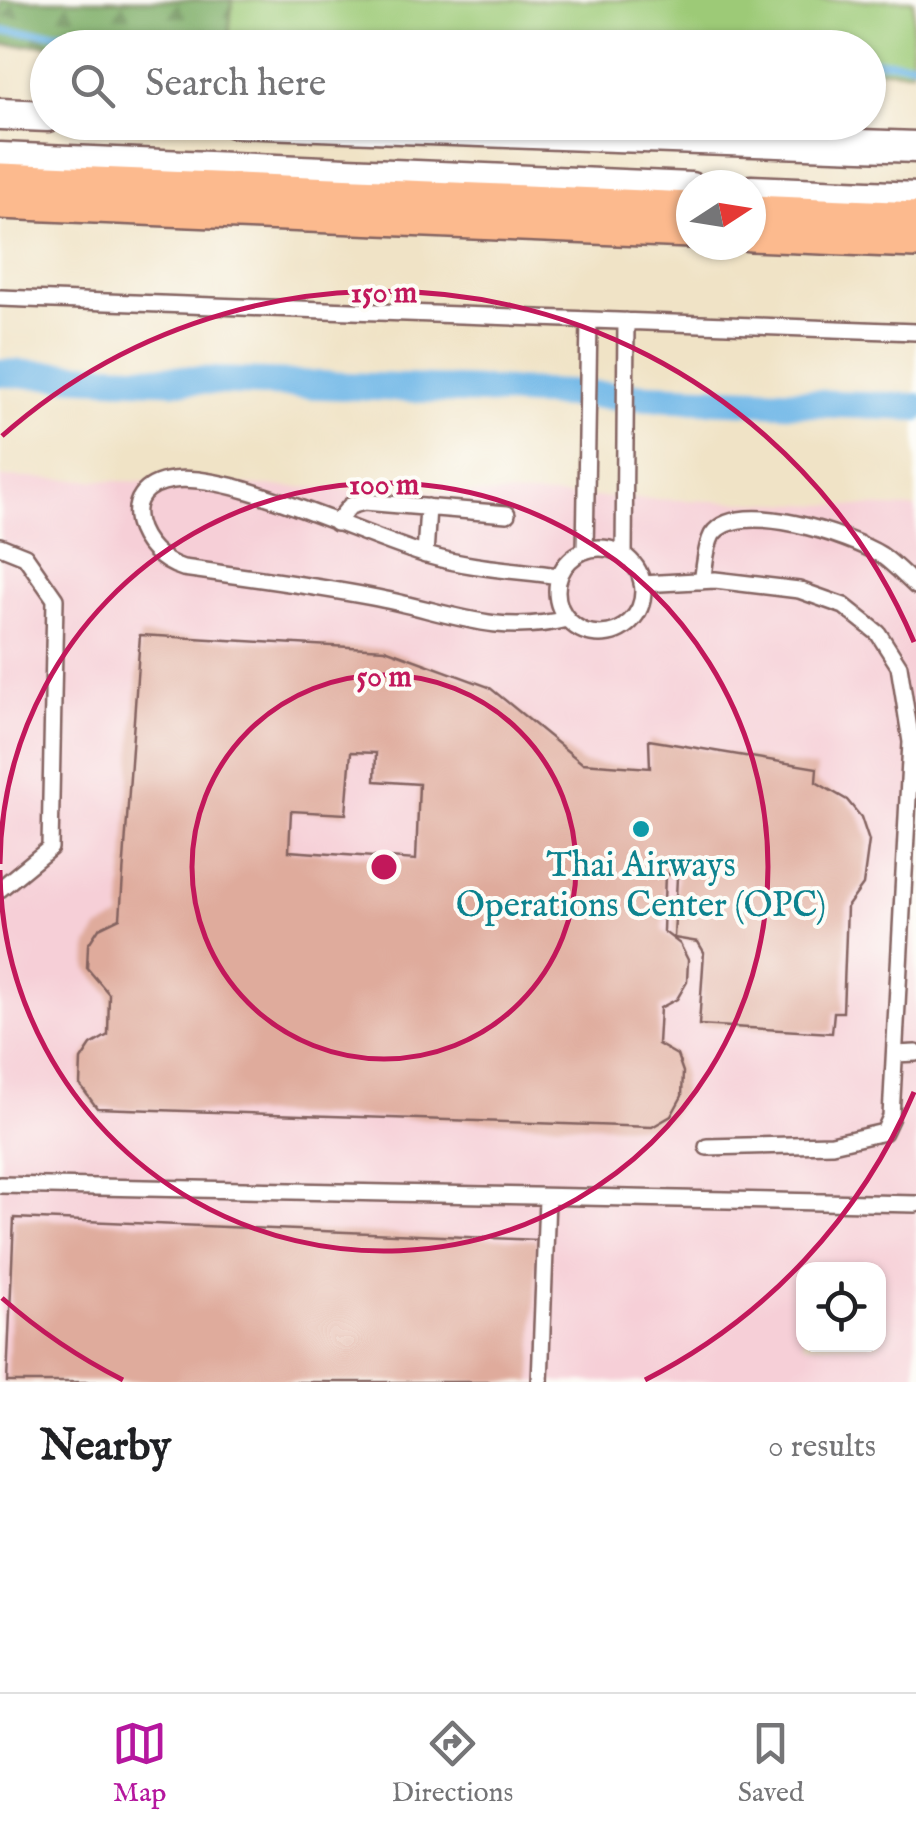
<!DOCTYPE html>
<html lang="en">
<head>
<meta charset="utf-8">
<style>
  body { margin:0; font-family:"IM FELL English",serif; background:#f2f2f2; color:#202124 }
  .controls { position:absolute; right:30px; bottom:30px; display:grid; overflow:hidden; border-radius:20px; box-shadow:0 2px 8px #0004 }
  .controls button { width:90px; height:90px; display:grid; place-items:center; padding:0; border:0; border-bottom:2px solid #e0e0e0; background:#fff; color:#202124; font:50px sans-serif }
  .compass { position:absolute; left:676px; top:170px; width:90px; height:90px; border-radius:50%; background:#fff; box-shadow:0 2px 8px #0004; rotate:78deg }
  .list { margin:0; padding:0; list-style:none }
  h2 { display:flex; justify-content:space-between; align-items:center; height:130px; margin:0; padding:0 40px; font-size:42px }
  h2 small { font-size:32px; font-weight:400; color:#757577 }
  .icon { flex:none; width:55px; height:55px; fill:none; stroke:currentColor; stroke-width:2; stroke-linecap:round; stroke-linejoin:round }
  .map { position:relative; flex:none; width:916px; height:1382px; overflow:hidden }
  .search { position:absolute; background:#fff; box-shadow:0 2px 8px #0004; left:30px; right:30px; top:30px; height:110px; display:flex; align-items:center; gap:25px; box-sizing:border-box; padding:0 35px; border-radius:55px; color:#757577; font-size:38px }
  .sheet { height:310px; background:#fff }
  nav { display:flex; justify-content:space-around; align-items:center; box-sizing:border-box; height:140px; border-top:2px solid #e0e0e0; background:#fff; font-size:28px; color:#757577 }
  nav a { display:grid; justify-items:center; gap:5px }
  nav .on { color:#b5179e }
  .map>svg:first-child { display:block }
</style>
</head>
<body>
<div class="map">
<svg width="916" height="1382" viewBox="0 0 916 1382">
  <defs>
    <pattern id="forest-firs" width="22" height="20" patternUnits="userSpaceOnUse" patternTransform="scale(2.5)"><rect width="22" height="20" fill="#7eae68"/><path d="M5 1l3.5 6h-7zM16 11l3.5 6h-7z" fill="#698d56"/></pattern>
  </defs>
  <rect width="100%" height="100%" fill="#fdfcf7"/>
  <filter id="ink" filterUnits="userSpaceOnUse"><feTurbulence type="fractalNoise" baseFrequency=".01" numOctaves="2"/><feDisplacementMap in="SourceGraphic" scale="20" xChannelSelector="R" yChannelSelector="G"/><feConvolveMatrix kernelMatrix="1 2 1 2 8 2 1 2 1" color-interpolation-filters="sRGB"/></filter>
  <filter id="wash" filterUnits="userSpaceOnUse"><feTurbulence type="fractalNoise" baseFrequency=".0048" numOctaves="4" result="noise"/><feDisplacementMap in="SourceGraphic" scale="40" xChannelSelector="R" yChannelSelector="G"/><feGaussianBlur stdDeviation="2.25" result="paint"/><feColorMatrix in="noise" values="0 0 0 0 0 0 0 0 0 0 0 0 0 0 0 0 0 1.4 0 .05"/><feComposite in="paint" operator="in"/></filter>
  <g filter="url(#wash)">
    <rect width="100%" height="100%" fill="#f0e3c6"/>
    <!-- built -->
    <path fill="#f6cfd7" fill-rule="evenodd" d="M0,477L916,508V1382H0ZM804,1270H878V1344H804Z"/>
    <!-- green -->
    <path fill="#9dca77" stroke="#747451" stroke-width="2.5" d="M232,0H914L911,71L869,69L868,48L228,45Z"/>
    <!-- forest -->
    <path fill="url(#forest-firs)" stroke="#64664a" stroke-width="2.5" d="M0,0H232L228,45H0Z"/>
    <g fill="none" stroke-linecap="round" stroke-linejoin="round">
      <!-- stream -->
      <path stroke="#70b7e7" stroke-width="8" d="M0,31L476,48
        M868,61L916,63"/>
      <!-- canal -->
      <path stroke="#70b7e7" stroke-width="28" d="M0,373L916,407"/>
    </g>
    <g id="blocks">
      <!-- building -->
      <path fill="#dfab9c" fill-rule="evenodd" d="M140,635L385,649L489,687L582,763L650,768L649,740L817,768L816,782L847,800L861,817L869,841L863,885L847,907L843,1012H834L832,1033L699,1025L704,952L698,942L674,938L677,877L665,873L663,931L680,944L688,960L687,982L677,999L660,1008L658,1044L677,1055L683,1072L682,1096L671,1116L652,1127L97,1108L80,1085L81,1060L91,1045L108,1035L109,994L87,968L88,945L99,928L120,918ZM351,752L376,753L375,781L419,784L416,860L289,851L291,811L346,814Z
        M14,1218L537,1240L532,1382H7Z"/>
    </g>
  </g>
  <g filter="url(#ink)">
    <use href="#blocks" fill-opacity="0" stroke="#846461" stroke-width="2.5"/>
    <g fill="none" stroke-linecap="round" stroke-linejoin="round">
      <!-- lane casing -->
      <g stroke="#846461" stroke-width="20">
        <path id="lane" d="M0,298L916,332
          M336,523L350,506L364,502L507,514
          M0,546L25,556L55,599L50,848L0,889
          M557 591a43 43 0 1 1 86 0a43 43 0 1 1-86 0Z
          M585,551L589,320
          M425,555L428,507
          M624,556L626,321
          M559,576C517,570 471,568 430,556C366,538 234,472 173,480C111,488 138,555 183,568C246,577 310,585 372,597C444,610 493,637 567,619
          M702,581C705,567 705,548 712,535C737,497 851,536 881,555C893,563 905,576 916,586
          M642,584L715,580L799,590L844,606L878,633L899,666L911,742L891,1117L884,1132L832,1144L707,1147
          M895,1054L916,1053
          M0,1185L916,1204
          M540,1382L547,1199"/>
      </g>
      <!-- street casing -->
      <g stroke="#846461" stroke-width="35">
        <path id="street" d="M0,114L48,116
          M234,122L916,147
          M0,158L691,188
          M751,191L916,198"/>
      </g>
      <!-- highway casing -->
      <g stroke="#846461" stroke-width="60">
        <path id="highway" d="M0,191L691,220
          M751,223L916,230"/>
      </g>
      <!-- lane -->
      <use href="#lane" stroke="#fff" stroke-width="15"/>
      <!-- street -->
      <use href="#street" stroke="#fff" stroke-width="30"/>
      <!-- highway -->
      <use href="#highway" stroke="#fcba8e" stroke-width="55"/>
    </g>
  </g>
  <!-- distance rings -->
  <g fill="none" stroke="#c2185b" stroke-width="5">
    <circle cx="384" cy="867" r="192"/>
    <path d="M0 864A384 384 0 1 1 0 870"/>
    <path d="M914 1092A576 576 0 0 1 645 1380M123 1380A576 576 0 0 1 2 1298M2 436A576 576 0 0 1 914 642"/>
  </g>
  <!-- markers -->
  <circle fill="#0f9aa8" stroke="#fdfcf7" stroke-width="4" cx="641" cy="829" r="10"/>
  <g text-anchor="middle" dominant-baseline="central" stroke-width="8" stroke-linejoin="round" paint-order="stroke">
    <!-- culture labels -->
    <g font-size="35" fill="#0d838f" stroke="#fdfcf7">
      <text x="641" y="866">Thai Airways<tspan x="641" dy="40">Operations Center (OPC)</tspan></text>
    </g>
  </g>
  <circle cx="384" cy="867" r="15" fill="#c2185b" stroke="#fdfcf7" stroke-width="5"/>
  <g font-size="30" text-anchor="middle" font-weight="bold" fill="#c2185b" stroke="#fdfcf7" stroke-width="8" stroke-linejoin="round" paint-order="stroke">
    <text x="384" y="302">150 m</text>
    <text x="384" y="494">100 m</text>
    <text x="384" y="686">50 m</text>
  </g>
</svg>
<div class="controls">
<button><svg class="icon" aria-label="locate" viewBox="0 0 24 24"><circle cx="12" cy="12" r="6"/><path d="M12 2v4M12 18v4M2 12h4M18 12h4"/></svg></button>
</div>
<svg class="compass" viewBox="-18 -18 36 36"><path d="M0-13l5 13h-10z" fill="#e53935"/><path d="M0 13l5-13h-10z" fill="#757577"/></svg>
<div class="search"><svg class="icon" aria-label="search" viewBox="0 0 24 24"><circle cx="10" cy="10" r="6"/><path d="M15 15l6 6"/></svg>Search here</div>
</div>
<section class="sheet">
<h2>Nearby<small>0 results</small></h2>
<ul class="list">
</ul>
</section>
<nav>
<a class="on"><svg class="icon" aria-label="map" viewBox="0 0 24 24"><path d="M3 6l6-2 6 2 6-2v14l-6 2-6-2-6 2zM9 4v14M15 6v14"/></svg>Map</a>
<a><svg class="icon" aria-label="directions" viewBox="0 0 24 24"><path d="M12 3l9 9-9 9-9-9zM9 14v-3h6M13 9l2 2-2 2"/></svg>Directions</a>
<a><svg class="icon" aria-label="saved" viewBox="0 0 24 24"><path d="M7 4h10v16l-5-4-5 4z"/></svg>Saved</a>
</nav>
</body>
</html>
